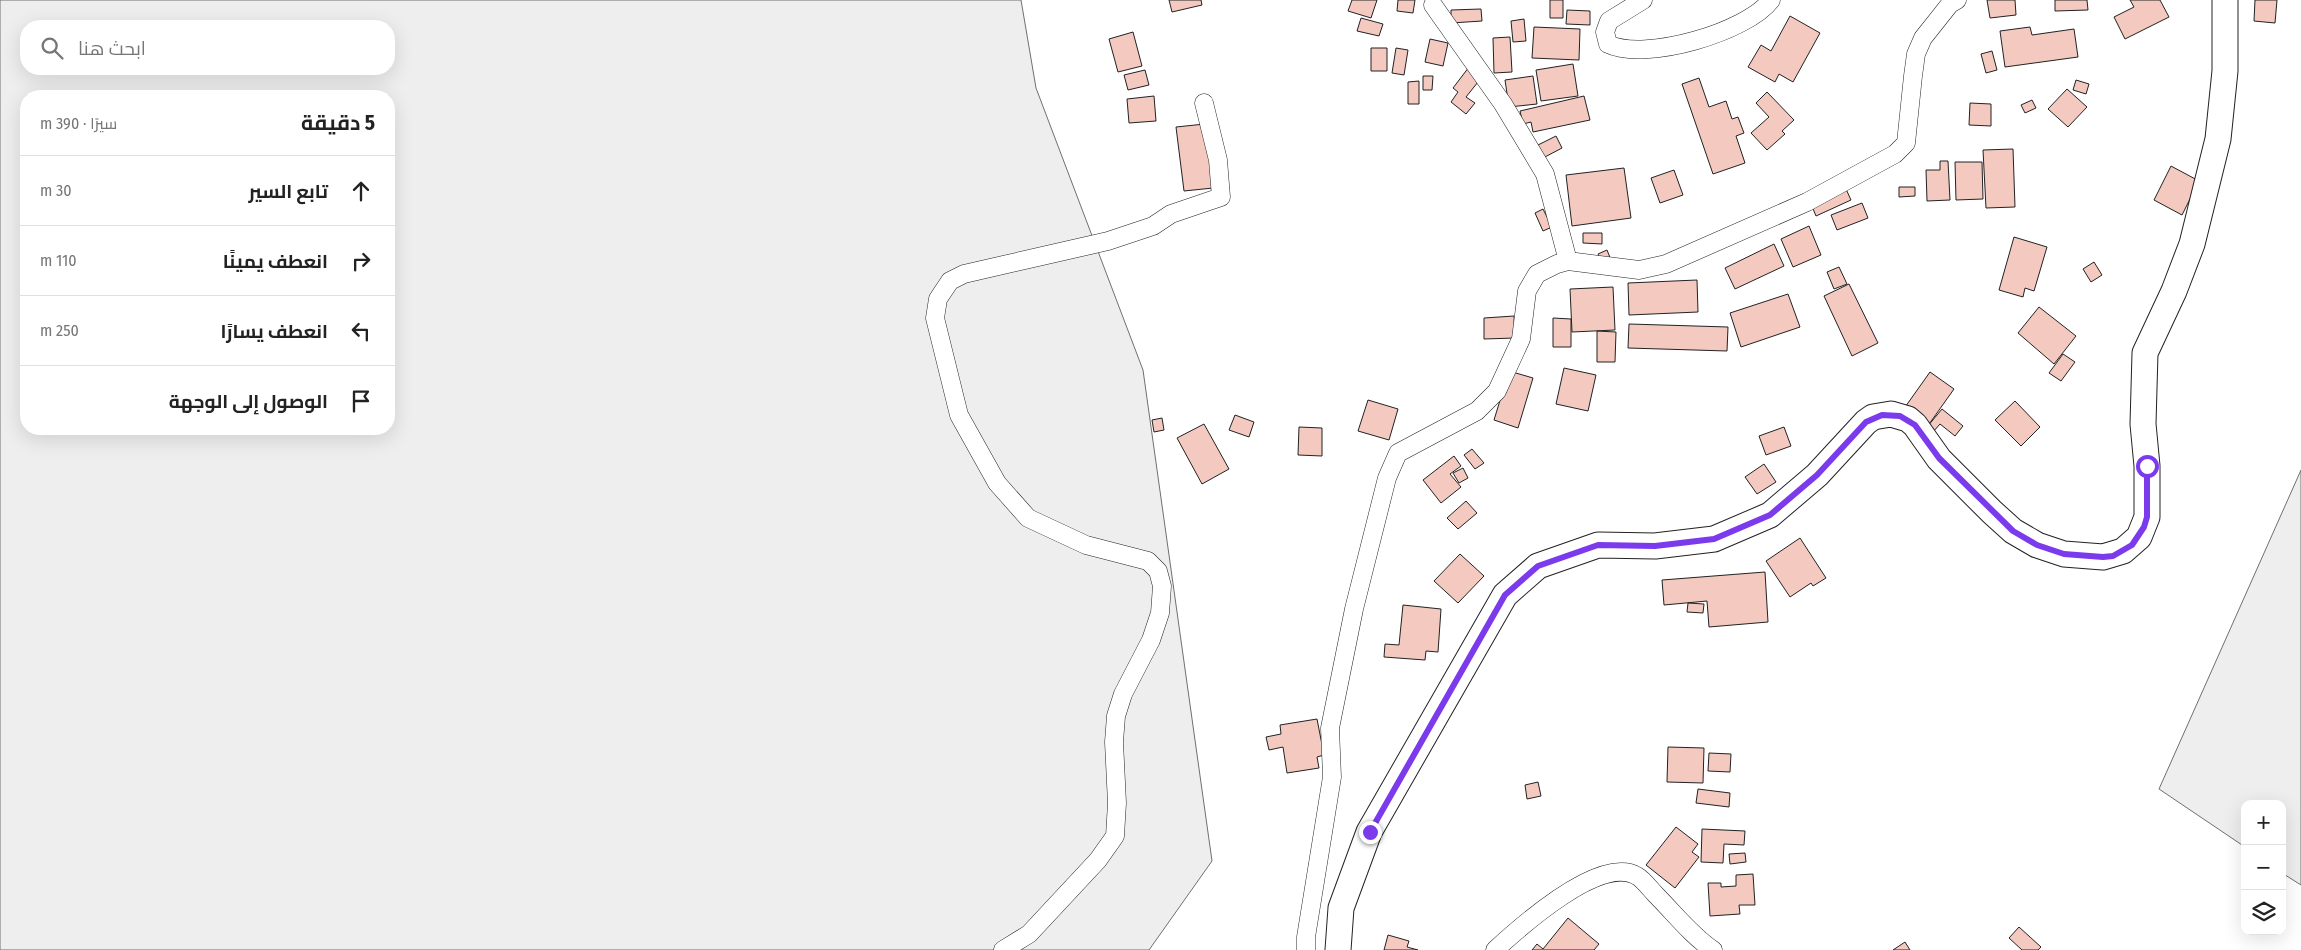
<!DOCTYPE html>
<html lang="ar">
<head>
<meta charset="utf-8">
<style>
  body { margin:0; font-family:"Fira Sans Condensed",Cairo,sans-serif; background:#f2f2f2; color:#222; direction:rtl }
  .controls { position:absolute; right:15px; bottom:15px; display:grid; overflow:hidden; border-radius:10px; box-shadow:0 5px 20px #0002 }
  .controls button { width:45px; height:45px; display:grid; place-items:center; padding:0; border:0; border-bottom:1px solid #e0e0e0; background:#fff; color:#222; font:25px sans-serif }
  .stop { position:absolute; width:15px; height:15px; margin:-11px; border:4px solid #7c3aed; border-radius:50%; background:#fff }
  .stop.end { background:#7c3aed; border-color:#fff; box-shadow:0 1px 5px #0008 }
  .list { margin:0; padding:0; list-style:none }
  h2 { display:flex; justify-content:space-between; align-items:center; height:65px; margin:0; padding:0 20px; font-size:21px }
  h2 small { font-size:16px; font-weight:400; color:#767676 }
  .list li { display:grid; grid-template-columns:32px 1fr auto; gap:15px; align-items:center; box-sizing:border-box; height:70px; padding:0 20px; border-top:1px solid #e0e0e0 }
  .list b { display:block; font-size:19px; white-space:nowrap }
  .list em { font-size:16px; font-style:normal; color:#767676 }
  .icon { flex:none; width:28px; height:28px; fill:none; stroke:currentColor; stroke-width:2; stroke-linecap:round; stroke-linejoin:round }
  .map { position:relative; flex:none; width:2301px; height:950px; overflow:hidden; direction:ltr }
  .search { position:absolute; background:#fff; box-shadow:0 5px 20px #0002; left:20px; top:20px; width:375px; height:55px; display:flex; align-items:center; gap:12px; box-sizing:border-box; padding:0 18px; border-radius:20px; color:#767676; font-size:19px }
  .panel { position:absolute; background:#fff; box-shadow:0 5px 20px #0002; left:20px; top:90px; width:375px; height:345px; border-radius:20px; direction:rtl }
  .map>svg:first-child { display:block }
</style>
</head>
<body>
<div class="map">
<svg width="2301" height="950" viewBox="0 0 2301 950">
  <rect width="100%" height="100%" fill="#fff"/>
  <!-- green -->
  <path fill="#eee" stroke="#6f6f6f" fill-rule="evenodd" d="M0,0H1021L1036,88L1143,370L1212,861L1149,950H0ZM26,26H389V69H26ZM26,96H389V429H26Z
    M2301,470V885L2282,873V804H2245V847L2159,789Z"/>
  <!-- building -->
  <path fill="#f3c9c0" stroke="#222" d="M1169,0H1201L1202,5L1172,12Z
    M1352,0H1377L1371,18L1348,11Z
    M1398,0H1415L1413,13L1397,11Z
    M1550,0H1563V18H1550Z
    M1987,0H2015L2016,15L1990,18Z
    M2055,0H2087L2088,10L2055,11Z
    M2130,0H2160L2169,17L2125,39L2114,17L2134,7Z
    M2255,0H2277L2275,23L2254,21Z
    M1481,9L1482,21L1451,23V10Z
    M1567,10L1590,11V25L1566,24Z
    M1790,16L1820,33L1793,82L1779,74L1775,82L1748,67L1761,45L1771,51Z
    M1361,18L1383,24L1379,36L1357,31Z
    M1524,19L1526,41L1513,42L1511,21Z
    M1534,27L1580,29L1579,60L1532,58Z
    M2030,27L2032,35L2074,29L2078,57L2005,67L2000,31Z
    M1133,32L1142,66L1118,72L1109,39Z
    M1510,37L1512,72L1494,73L1493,38Z
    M1430,39L1448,43L1443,66L1425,62Z
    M1371,48H1387V71H1371Z
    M1396,48L1408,50L1404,75L1392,73Z
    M1992,51L1997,70L1986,73L1981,54Z
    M1573,64L1578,96L1541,101L1536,70Z
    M1469,67L1482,77L1466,97L1475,103L1466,114L1451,102L1458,92L1453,88Z
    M1145,70L1149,85L1128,90L1124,75Z
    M1423,76H1433L1432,90H1423Z
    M1533,76L1537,104L1509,107L1505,80Z
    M1699,78L1709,107L1726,101L1732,119L1738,117L1744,133L1736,136L1745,163L1713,174L1682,84Z
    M2076,80L2089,84L2086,94L2073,90Z
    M1419,81V104H1408V82Z
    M2067,89L2087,107L2068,127L2048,109Z
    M1767,92L1794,120L1782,131L1785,134L1767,150L1751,133L1769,117L1756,103Z
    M1154,96L1156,121L1129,123L1127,99Z
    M1584,96L1590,120L1533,132L1531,122L1523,124L1520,111Z
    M2032,100L2036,108L2025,113L2021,105Z
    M1970,103L1991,104V126L1969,125Z
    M1205,124L1213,188L1184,191L1176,127Z
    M1556,136L1562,148L1543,158L1536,146Z
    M2013,149L2015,207L1986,208L1983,150Z
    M1940,161H1948L1950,200L1927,201L1926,170H1940Z
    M1955,162H1982L1983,199L1956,200Z
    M2171,166L2199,181L2182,215L2154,200Z
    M1624,168L1631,218L1572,226L1566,175Z
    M1674,170L1683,195L1660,203L1651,178Z
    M1899,187H1915V196L1899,197Z
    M1846,189L1851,200L1816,216L1811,204Z
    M1862,203L1868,218L1837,230L1831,215Z
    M1543,209L1552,227L1543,231L1535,213Z
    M1809,226L1821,255L1793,267L1781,239Z
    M1583,233H1602V244L1583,243Z
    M2014,237L2047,247L2034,291L2025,288L2023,297L1999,290Z
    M1774,244L1784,266L1735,289L1725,268Z
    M1607,250L1611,260L1602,264L1598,254Z
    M2094,262L2102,275L2091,282L2083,269Z
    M1839,267L1847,284L1834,289L1827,272Z
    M1697,280L1698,312L1629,315L1628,283Z
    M1849,284L1878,343L1852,356L1824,296Z
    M1613,287L1615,330L1572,332L1570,289Z
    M1788,294L1800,327L1741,347L1730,313Z
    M2039,307L2076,336L2054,364L2018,333Z
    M1514,316L1515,338L1484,339V318Z
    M1553,318L1571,319V347H1553Z
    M1629,324L1728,327L1727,351L1628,348Z
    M1597,331L1616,332L1615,362H1597Z
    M2063,354L2075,362L2061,381L2049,373Z
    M1564,368L1596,375L1588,411L1556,404Z
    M1509,371L1533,378L1518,428L1494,420Z
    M1930,372L1954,389L1927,427L1903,410Z
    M1368,400L1398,409L1389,440L1358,431Z
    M2015,401L2040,427L2021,446L1995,420Z
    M1942,409L1963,426L1955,436L1940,424L1933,432L1927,427Z
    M1235,415L1254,422L1249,437L1229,430Z
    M1162,418L1164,430L1154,432L1152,420Z
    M1204,424L1229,469L1202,484L1177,438Z
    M1299,427L1322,428V456L1298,455Z
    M1784,427L1791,446L1766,455L1759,436Z
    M1472,449L1484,463L1475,469L1464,455Z
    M1454,456L1461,466L1450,474L1461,487L1441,503L1423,480Z
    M1764,464L1776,482L1757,494L1745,477Z
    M1463,468L1468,478L1459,483L1453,473Z
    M1466,501L1477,513L1458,529L1447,518Z
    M1800,538L1826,578L1813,586L1811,583L1790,597L1766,561Z
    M1460,554L1484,576L1458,603L1434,581Z
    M1765,572L1768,622L1709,627L1707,601L1664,605L1662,580Z
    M1688,603L1704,604L1703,613L1687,612Z
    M1403,605L1441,609L1438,652L1426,651L1425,660L1384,657L1385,644L1399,645Z
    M1317,719L1324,755L1317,757L1319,768L1287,773L1283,747L1269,750L1266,737L1281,734L1280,725Z
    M1668,747L1704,748L1703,783L1667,782Z
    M1709,753L1731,754L1730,772L1708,771Z
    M1538,782L1541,796L1527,799L1525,785Z
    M1698,789L1730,793L1729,807L1696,803Z
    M1676,827L1698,844L1692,852L1699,857L1675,888L1646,865Z
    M1702,829L1745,831L1744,845L1724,844L1723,863L1701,862Z
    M1745,853L1746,862L1730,864L1729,854Z
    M1753,874L1755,905H1739L1740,914L1710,916L1708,883H1721V887L1736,886V875Z
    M1568,918L1599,944L1594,950H1532L1537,944L1543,949Z
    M2019,927L2041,947L2038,950H2022L2009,938Z
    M1388,935L1409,941L1407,947L1418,950H1384Z
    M1905,942L1910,950H1893Z"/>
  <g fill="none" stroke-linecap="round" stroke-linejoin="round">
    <!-- street casing -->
    <g stroke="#222" stroke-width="19">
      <path id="street" d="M1643,0L1609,21L1605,32L1608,44C1645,62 1747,32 1771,0
        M1433,5L1503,104L1545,174L1568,261
        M1003,950L1029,934L1098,860L1115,836L1117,803L1114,742L1116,716L1123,694L1151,640L1160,613L1162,586L1158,571L1148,561L1086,545L1028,518L997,483L959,415L935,318L938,299L950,281L964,274L1108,241L1153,226L1171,214L1221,197L1218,160L1204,103
        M1306,950V937L1332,777L1330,728L1354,609L1387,478L1398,453L1477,411L1497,391L1521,339L1527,291L1537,274L1557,264L1568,261L1639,270L1666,264L1807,202L1895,154L1906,143L1913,76L1916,54L1923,38L1950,4L1957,0
        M1495,950C1520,927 1601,854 1637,876C1644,880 1650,889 1656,895C1674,913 1692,936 1713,950"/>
    </g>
    <!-- secondary casing -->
    <g stroke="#222" stroke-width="27">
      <path id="secondary" d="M1338,950L1341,908L1369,832L1505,595L1538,566L1598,545L1655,546L1714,539L1770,515L1817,475L1866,422L1873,417L1891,414L1908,419L1915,425L1939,459L1992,512L2013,531L2037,545L2064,554L2103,557L2123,551L2139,537L2147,517V466L2143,424L2145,353L2174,291L2192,244L2218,139L2225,71V0"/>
    </g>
    <!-- street -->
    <use href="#street" stroke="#fff" stroke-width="18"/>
    <!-- secondary -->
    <use href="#secondary" stroke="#fff" stroke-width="25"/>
  </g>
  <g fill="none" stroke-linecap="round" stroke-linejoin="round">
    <!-- route -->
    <path stroke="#7c3aed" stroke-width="6" d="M1370,832L1505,595L1538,566L1598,545L1655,546L1714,539L1770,515L1817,475L1866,422L1882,415L1900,416L1915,425L1939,458L2013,531L2037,545L2064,554L2103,557L2113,556L2132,545L2144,527L2147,517V466"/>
  </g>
</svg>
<div class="controls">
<button>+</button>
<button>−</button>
<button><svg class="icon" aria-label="layers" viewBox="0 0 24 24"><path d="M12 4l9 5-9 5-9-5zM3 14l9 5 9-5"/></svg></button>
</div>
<div class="stop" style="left:2147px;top:466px"></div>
<div class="stop end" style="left:1370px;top:832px"></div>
<div class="search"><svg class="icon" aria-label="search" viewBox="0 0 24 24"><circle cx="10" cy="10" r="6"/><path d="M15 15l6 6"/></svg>ابحث هنا</div>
<section class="panel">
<h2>5 دقيقة<small>سيرًا · 390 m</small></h2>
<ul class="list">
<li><svg class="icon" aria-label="ahead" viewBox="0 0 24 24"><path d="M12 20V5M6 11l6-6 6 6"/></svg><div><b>تابع السير</b></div><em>30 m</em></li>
<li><svg class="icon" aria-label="right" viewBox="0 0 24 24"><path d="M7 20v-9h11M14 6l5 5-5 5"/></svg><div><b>انعطف يمينًا</b></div><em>110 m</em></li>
<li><svg class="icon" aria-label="left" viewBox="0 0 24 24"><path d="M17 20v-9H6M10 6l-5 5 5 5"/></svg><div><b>انعطف يسارًا</b></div><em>250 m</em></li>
<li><svg class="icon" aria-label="arrive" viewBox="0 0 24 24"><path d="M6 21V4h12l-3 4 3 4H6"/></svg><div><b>الوصول إلى الوجهة</b></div></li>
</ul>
</section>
</div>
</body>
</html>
